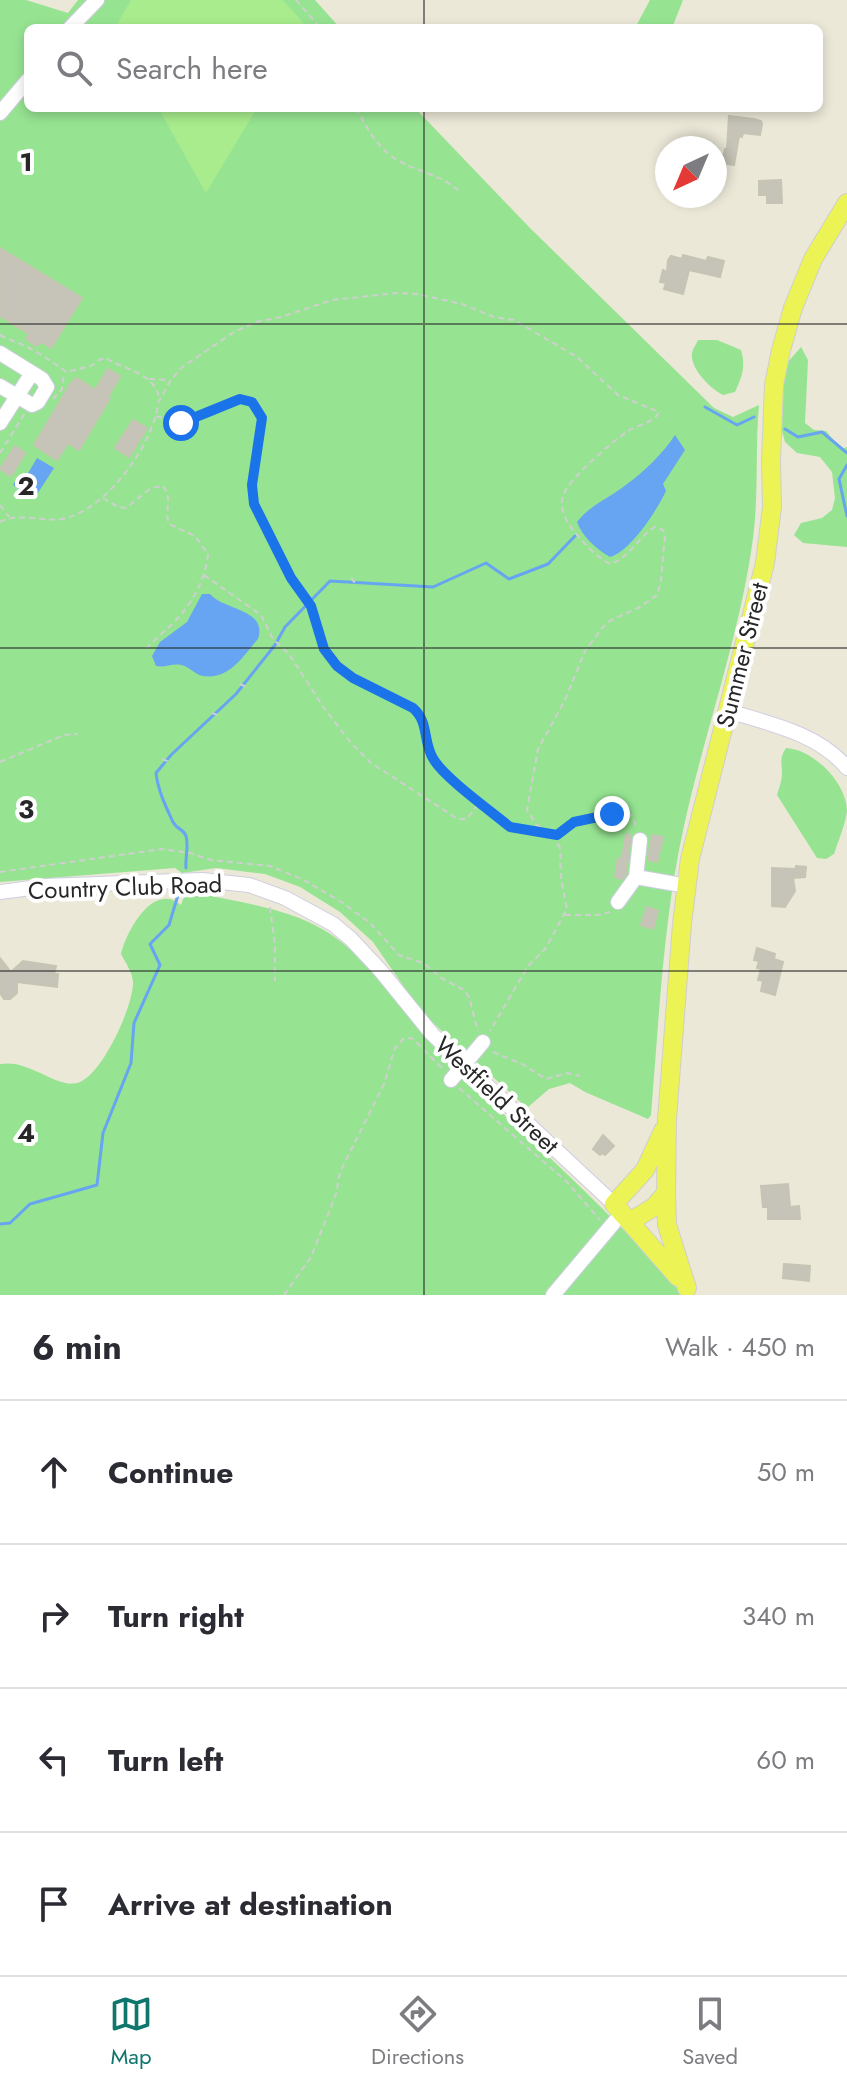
<!DOCTYPE html>
<html lang="en">
<head>
<meta charset="utf-8">
<style>
  body { margin:0; font-family:Jost,sans-serif; background:#f7f7f7; color:#2b2b33 }
  .compass { position:absolute; left:655px; top:136px; width:72px; height:72px; border-radius:50%; background:#fff; box-shadow:0 4px 12px #0003; rotate:224deg }
  .stop { position:absolute; width:24px; height:24px; margin:-18px; border:6px solid #1a73e8; border-radius:50%; background:#fff }
  .stop.end { background:#1a73e8; border-color:#fff; box-shadow:0 2px 8px #0008 }
  .list { margin:0; padding:0; list-style:none }
  h2 { display:flex; justify-content:space-between; align-items:center; height:104px; margin:0; padding:0 32px; font-size:34px }
  h2 small { font-size:26px; font-weight:400; color:#7c7c81 }
  .list li { display:grid; grid-template-columns:52px 1fr auto; gap:24px; align-items:center; box-sizing:border-box; height:144px; padding:0 32px; border-top:2px solid #e1e1e2 }
  .list b { display:block; font-size:30px; white-space:nowrap }
  .list em { font-size:26px; font-style:normal; color:#7c7c81 }
  .icon { flex:none; width:44px; height:44px; fill:none; stroke:currentColor; stroke-width:2; stroke-linecap:round; stroke-linejoin:round }
  .map { position:relative; flex:none; width:847px; height:1295px; overflow:hidden }
  .search { position:absolute; background:#fff; box-shadow:0 4px 12px #0003; left:24px; right:24px; top:24px; height:88px; display:flex; align-items:center; gap:20px; box-sizing:border-box; padding:0 28px; border-radius:12px; color:#7c7c81; font-size:30px }
  .sheet { height:680px; background:#fff }
  nav { display:flex; justify-content:space-around; align-items:center; box-sizing:border-box; height:112px; border-top:2px solid #e1e1e2; background:#fff; font-size:22px; color:#7c7c81 }
  nav a { display:grid; justify-items:center; gap:4px }
  nav .on { color:#0f766e }
  .map>svg:first-child { display:block }
</style>
</head>
<body>
<div class="map">
<svg width="847" height="1295" viewBox="0 0 847 1295">
  <rect width="100%" height="100%" fill="#ebe8d8"/>
  <!-- green -->
  <path fill="#96e492" d="M0,0H26L68,13L78,0H315L340,28H28V108H415L529,227L714,408L733,417L759,405C755,449 759,493 753,538C740,636 705,730 684,826C663,921 659,1019 651,1115L648,1119L585,1092L570,1083L549,1089L527,1108L422,1013L373,942L340,912L300,887L265,874L216,868L182,873L175,868L0,882Z
    M650,0H683L672,28H635Z
    M698,340H717L741,350C746,366 742,377 735,392L723,395C711,389 690,369 692,353C693,348 696,345 698,340Z
    M801,347L808,360L805,423L814,430L826,431L841,449L847,447V547L803,543L794,535L801,523L822,518L832,510L835,498L832,472L820,457L797,453L785,442L778,417L787,363Z
    M786,748C813,749 847,783 847,811C845,826 838,841 834,854L826,859L817,858L777,795C779,788 782,781 782,774C782,764 779,758 786,748Z
    M206,895C241,902 290,910 322,929C371,957 399,1011 438,1051C520,1133 608,1206 683,1295H0V1064C30,1059 55,1088 77,1083C101,1078 134,1005 133,982C132,971 126,964 121,954C126,932 153,881 181,905L184,897Z"/>
  <!-- pitch -->
  <path fill="#a8ec8d" d="M131,0H283L307,27L115,28Z
    M158,108H257L206,193Z"/>
  <!-- water -->
  <path fill="#67a4f1" d="M675,435L685,450L663,484L666,491C657,510 631,551 610,557C597,550 582,536 577,522C591,504 610,498 627,484C644,472 664,452 675,435Z
    M37,458L54,468L34,499L13,485L18,477L24,480Z
    M202,594H210C223,610 268,609 258,639C243,656 230,680 203,676C195,675 189,666 181,665C172,663 165,668 156,666L152,656L160,642L187,622Z"/>
  <g fill="none" stroke-linecap="round" stroke-linejoin="round">
    <!-- stream -->
    <path stroke="#67a4f1" stroke-width="3" d="M705,407L737,425L754,417
      M785,429L798,437L822,432L847,453
      M847,465L839,479L847,516
      M186,868C185,859 189,845 186,836C183,828 177,830 173,822C166,807 158,791 156,773L171,755L236,694L275,645L285,627L330,581L433,587L486,563L509,579L548,564L575,536
      M0,1224L10,1223L30,1204L97,1185L103,1133L131,1063L134,1023L160,965L150,944L169,925L178,895"/>
  </g>
  <!-- building -->
  <path fill="#c6c4b8" stroke="#c6c4b2" stroke-width="2" d="M729,116L754,119L761,121L762,124L760,135L743,133L742,137L739,136L734,165L722,163L725,149H727Z
    M781,180L782,203H767V195H759V181Z
    M0,248L82,298L51,348L42,342L36,346L26,339L29,334L0,316Z
    M683,255L706,261L708,257L724,261L720,277L689,270L683,294L664,289L666,283L660,282L663,270L667,272L668,260L671,256L682,259Z
    M108,369L120,376L108,397L110,398L79,450L68,443L57,460L34,445L71,383L77,378L95,390Z
    M133,420L147,428L129,457L115,448Z
    M15,446L25,453L11,476L0,469Z
    M626,834L631,835L626,873L623,879L615,877L618,858L622,859Z
    M652,835L663,837L657,862L648,860Z
    M796,866L806,867L805,877L793,878L795,891L785,907L772,906V868L796,869Z
    M647,907L658,911L653,929L641,925Z
    M757,948L775,954L774,959L783,962L775,995L761,991L763,981L758,980L761,969L757,968L759,961L754,960Z
    M0,958L11,972L23,961L56,966L54,974H58L57,987L17,982V993L10,999H4L0,993Z
    M603,1135L614,1146L605,1155L602,1153L600,1155L593,1149Z
    M788,1184L790,1207L799,1206L800,1219H768V1207H763L761,1186Z
    M784,1264L810,1266L809,1281L783,1278Z"/>
  <g fill="none" stroke-linecap="round" stroke-linejoin="round">
    <!-- minor casing -->
    <g stroke="#cfcde1" stroke-width="16">
      <path id="minor" d="M70,28L97,0
        M0,113L28,80
        M0,353L42,379L47,387L38,402L32,405L0,386
        M0,423L32,373
        M728,711C770,724 818,733 847,768
        M636,877L687,886
        M0,892L46,886L202,880L249,885L285,898L333,924L351,939L380,970L432,1034L614,1204
        M618,902L636,877L640,840
        M451,1080L483,1042
        M553,1295L622,1213"/>
    </g>
    <!-- major casing -->
    <g stroke="#cfcfcf" stroke-width="20">
      <path id="major" d="M663,1131L645,1170L614,1204L678,1277
        M631,1221L654,1207L666,1193
        M687,1288L667,1225L666,1193L667,1119L682,924L690,859L765,563L772,507L771,460L774,385L781,350L793,308L813,259L847,203"/>
    </g>
    <!-- path -->
    <path stroke="#cfcfcf" stroke-width="2" stroke-dasharray="6 4" stroke-linecap="butt" d="M296,0L320,28
      M356,108C366,126 376,146 394,158C417,173 439,172 461,193
      M0,335C11,341 21,343 31,349C43,355 55,364 66,372L91,366L99,360L106,358C124,370 156,373 159,399
      M149,379L170,380
      M53,399L62,389L64,373
      M158,403L169,383L181,368L234,332L256,322L281,317L332,300L397,293L417,294L462,304L494,317L514,320L577,357L618,395L659,412C654,423 639,424 628,431C613,441 568,479 563,496C559,508 566,521 573,530C583,542 596,557 610,564C628,559 638,537 655,527L663,530L665,534L661,581L657,595L640,607L611,620L602,628L585,651L565,700L538,749L527,810L536,824L555,839L560,848L561,879L567,909L545,949L528,966L490,1031
      M156,416L178,423L240,399C254,400 261,410 262,423L252,478L254,504L291,578L311,606L318,636L328,655L337,666L353,678L416,711L426,726L429,751L435,761L483,805L510,827L545,834
      M0,453L25,413
      M103,498L118,507L126,508L151,488L163,486C173,498 164,511 169,524L195,536L208,554C206,578 192,604 175,621C166,631 155,638 147,648
      M0,505L9,517
      M0,522C18,512 42,522 61,519C105,512 152,446 158,405
      M204,575L261,615L273,639L289,654L324,708L351,743L371,763L458,819H467L480,802
      M351,578L356,584
      M240,684L248,688
      M212,713L220,716
      M162,759L170,762
      M0,762L64,735L78,734
      M551,834C562,834 564,827 573,822C585,816 621,810 632,816L637,829
      M0,872L162,849L190,853L211,860L270,866L304,880L343,903L370,923L399,955L423,963L443,979L464,990L469,997L478,1031
      M270,907L275,946V981
      M565,915H597L610,912
      M493,1052L522,1064L546,1079L567,1073L580,1076
      M459,1088L567,1182L600,1220
      M284,1295L311,1257L336,1194L340,1172L384,1084L395,1048L403,1039L412,1038L445,1071"/>
    <!-- minor -->
    <use href="#minor" stroke="#fff" stroke-width="14"/>
    <!-- major -->
    <use href="#major" stroke="#ebf454" stroke-width="18"/>
  </g>
  <g fill="none" stroke-linecap="round" stroke-linejoin="round">
    <!-- route -->
    <path stroke="#1a73e8" stroke-width="10" d="M181,423L240,399L252,402L262,418L252,485L254,504L291,578L311,606L324,649L337,666L353,678L413,708C430,723 422,742 434,760C446,779 491,811 510,827L557,835L574,822L612,814"/>
  </g>
  <!-- grid -->
  <path fill="none" stroke="#272727" stroke-width="2" stroke-opacity="0.55" d="M424,0V28M424,108V1295M0,324H847M0,648H847M0,971H847"/>
  <g text-anchor="middle" dominant-baseline="central" stroke-width="8" stroke-linejoin="round" paint-order="stroke">
    <!-- street labels -->
    <g font-size="24" fill="#272727" stroke="#fff">
      <text transform="translate(742 655) rotate(-76)">Summer Street</text>
      <text transform="translate(125 887) rotate(-2)">Country Club Road</text>
      <text transform="translate(497 1095) rotate(43)">Westfield Street</text>
    </g>
  </g>
  <g font-size="26" text-anchor="middle" font-weight="bold" fill="#272727" stroke="#fff" stroke-width="8" stroke-linejoin="round" paint-order="stroke">
    <text x="26" y="171">1</text>
    <text x="26" y="495">2</text>
    <text x="26" y="818">3</text>
    <text x="26" y="1142">4</text>
  </g>
</svg>
<svg class="compass" viewBox="-18 -18 36 36"><path d="M0-13l5 13h-10z" fill="#e53935"/><path d="M0 13l5-13h-10z" fill="#7c7c81"/></svg>
<div class="stop" style="left:181px;top:423px"></div>
<div class="stop end" style="left:612px;top:814px"></div>
<div class="search"><svg class="icon" aria-label="search" viewBox="0 0 24 24"><circle cx="10" cy="10" r="6"/><path d="M15 15l6 6"/></svg>Search here</div>
</div>
<section class="sheet">
<h2>6 min<small>Walk · 450 m</small></h2>
<ul class="list">
<li><svg class="icon" aria-label="ahead" viewBox="0 0 24 24"><path d="M12 20V5M6 11l6-6 6 6"/></svg><div><b>Continue</b></div><em>50 m</em></li>
<li><svg class="icon" aria-label="right" viewBox="0 0 24 24"><path d="M7 20v-9h11M14 6l5 5-5 5"/></svg><div><b>Turn right</b></div><em>340 m</em></li>
<li><svg class="icon" aria-label="left" viewBox="0 0 24 24"><path d="M17 20v-9H6M10 6l-5 5 5 5"/></svg><div><b>Turn left</b></div><em>60 m</em></li>
<li><svg class="icon" aria-label="arrive" viewBox="0 0 24 24"><path d="M6 21V4h12l-3 4 3 4H6"/></svg><div><b>Arrive at destination</b></div></li>
</ul>
</section>
<nav>
<a class="on"><svg class="icon" aria-label="map" viewBox="0 0 24 24"><path d="M3 6l6-2 6 2 6-2v14l-6 2-6-2-6 2zM9 4v14M15 6v14"/></svg>Map</a>
<a><svg class="icon" aria-label="directions" viewBox="0 0 24 24"><path d="M12 3l9 9-9 9-9-9zM9 14v-3h6M13 9l2 2-2 2"/></svg>Directions</a>
<a><svg class="icon" aria-label="saved" viewBox="0 0 24 24"><path d="M7 4h10v16l-5-4-5 4z"/></svg>Saved</a>
</nav>
</body>
</html>
